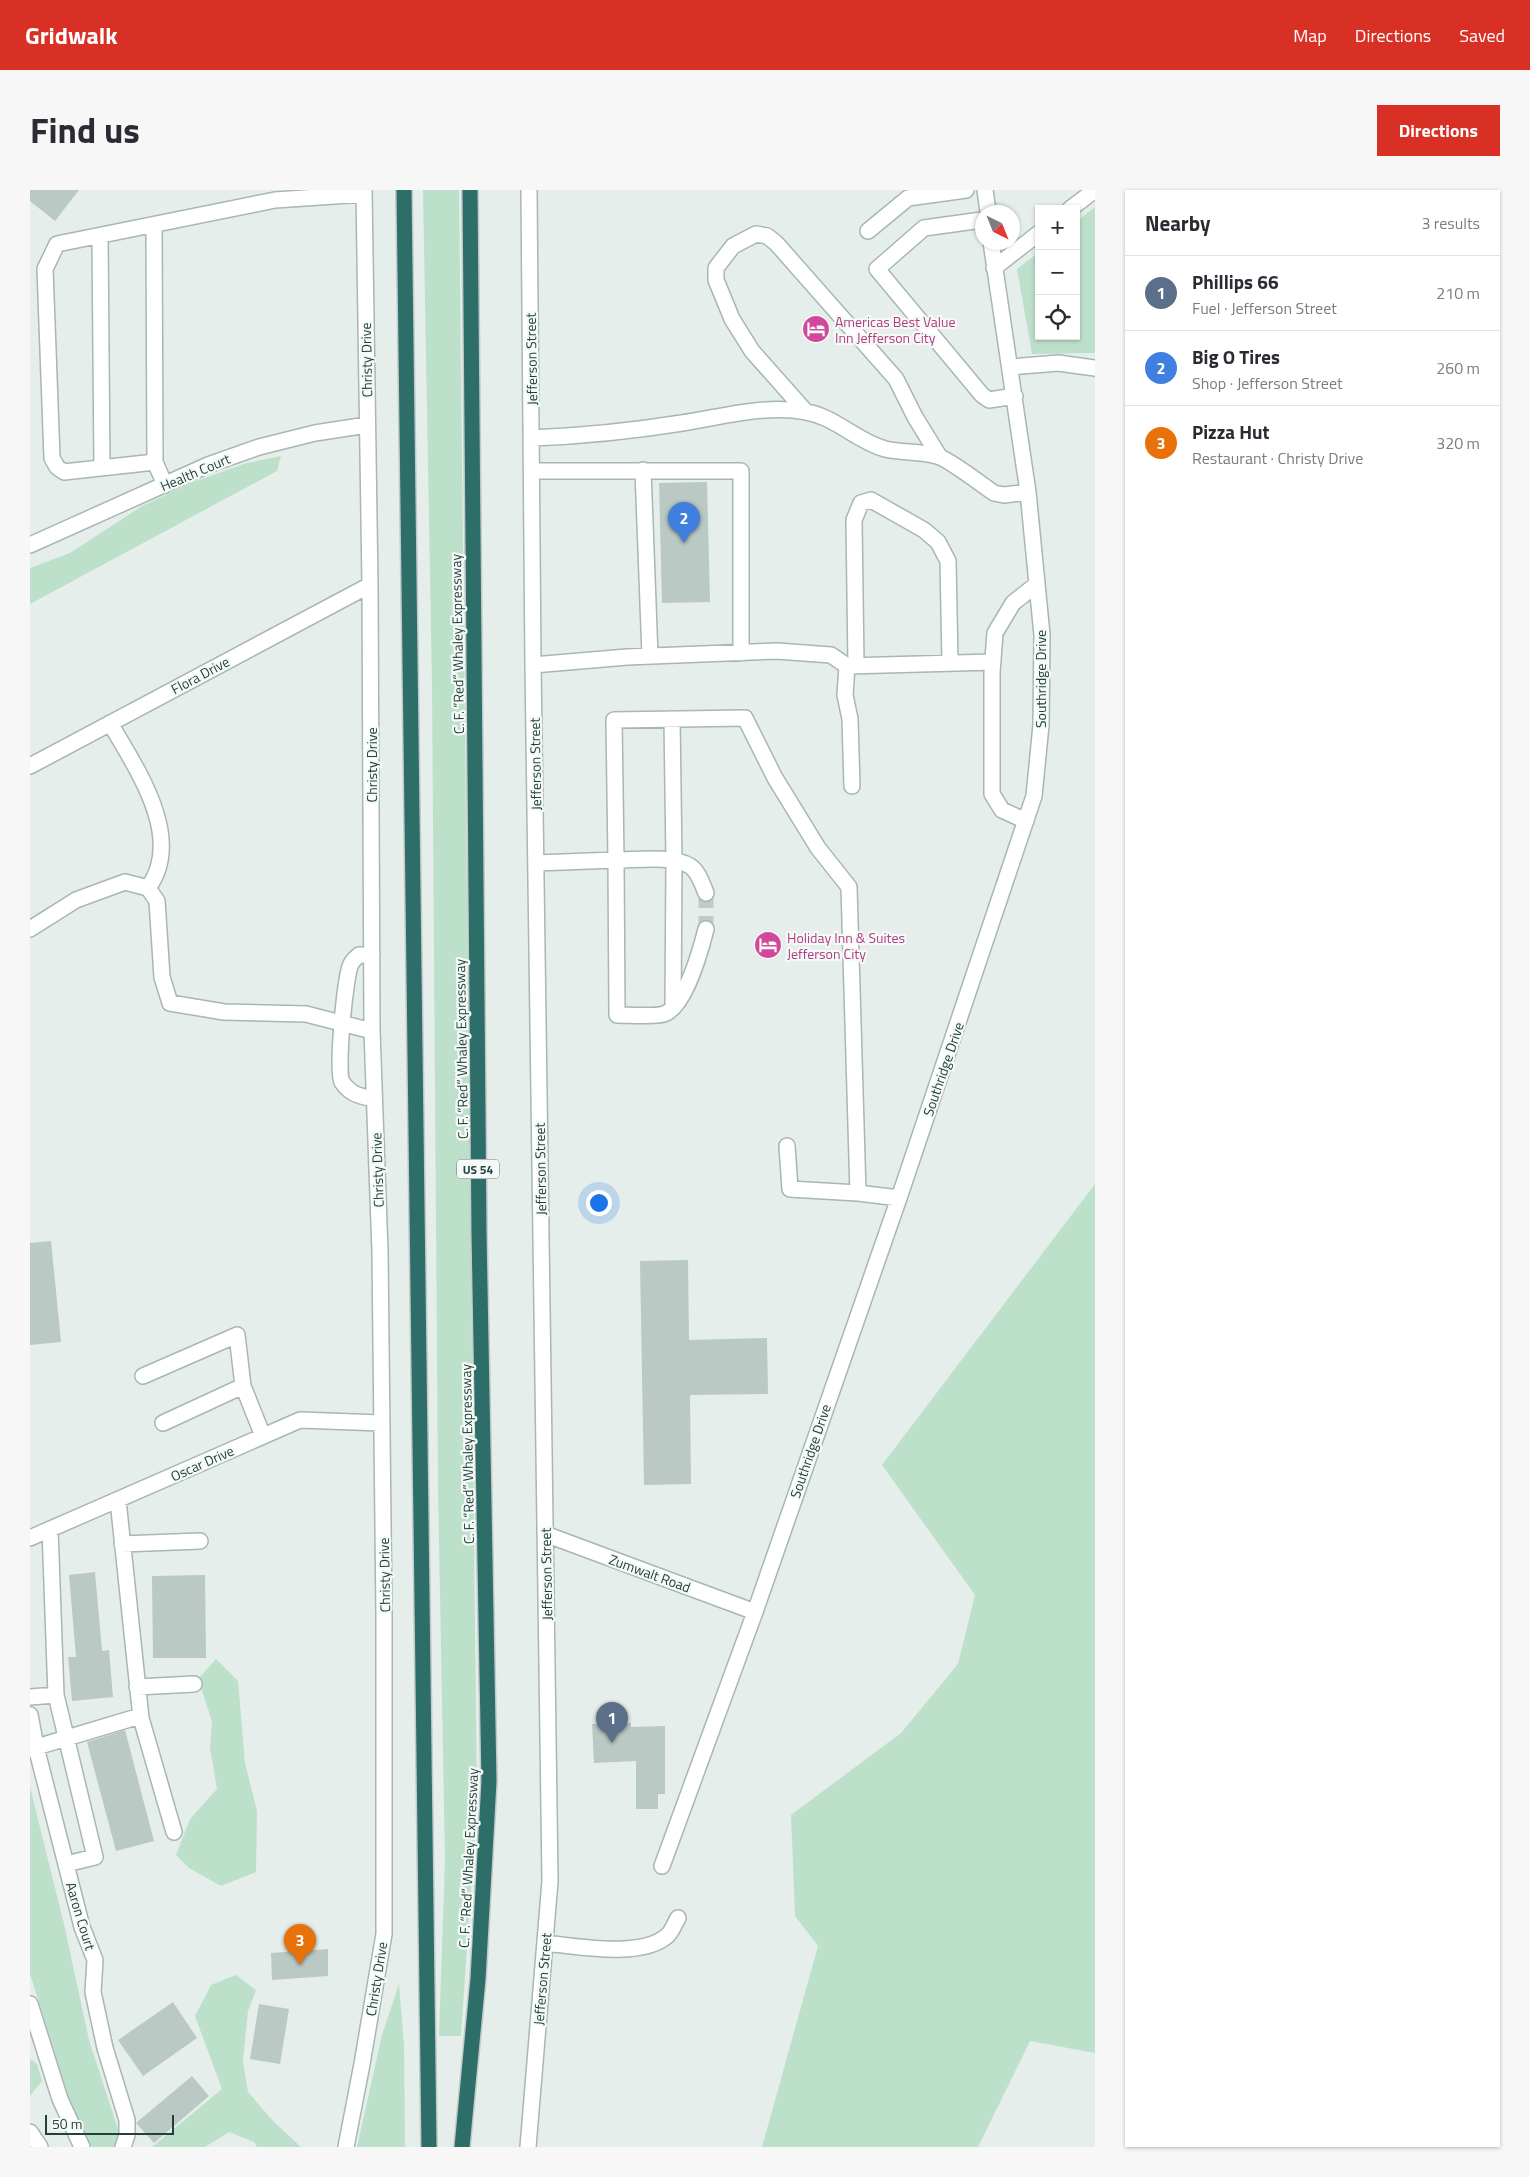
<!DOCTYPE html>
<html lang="en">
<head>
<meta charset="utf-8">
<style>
  body { margin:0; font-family:"Titillium Web",sans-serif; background:#f7f7f7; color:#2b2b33 }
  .controls { position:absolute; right:15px; top:15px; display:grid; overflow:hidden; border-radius:0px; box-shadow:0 1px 4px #0004 }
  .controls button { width:45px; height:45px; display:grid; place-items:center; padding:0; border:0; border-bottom:1px solid #e1e1e2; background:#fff; color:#2b2b33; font:25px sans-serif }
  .compass { position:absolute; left:945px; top:15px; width:45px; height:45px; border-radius:50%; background:#fff; box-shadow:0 1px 4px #0004; rotate:137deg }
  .scale { position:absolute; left:15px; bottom:12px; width:129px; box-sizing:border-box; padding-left:5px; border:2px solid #23413c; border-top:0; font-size:14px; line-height:18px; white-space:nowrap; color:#23413c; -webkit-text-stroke:4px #f5faf8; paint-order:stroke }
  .you { position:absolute; left:568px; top:1012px; width:18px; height:18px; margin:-12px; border:4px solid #fff; border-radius:50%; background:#1a73e8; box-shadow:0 0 0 8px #1a73e833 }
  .badge { display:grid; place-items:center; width:32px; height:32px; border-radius:50%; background:#d93025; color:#fff; font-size:16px; font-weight:700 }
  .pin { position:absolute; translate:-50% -41px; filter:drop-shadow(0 1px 2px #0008) }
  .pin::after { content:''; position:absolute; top:26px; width:18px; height:15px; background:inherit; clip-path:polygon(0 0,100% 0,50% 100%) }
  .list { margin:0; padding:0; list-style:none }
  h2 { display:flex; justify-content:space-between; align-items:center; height:65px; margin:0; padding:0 20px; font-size:21px }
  h2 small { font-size:16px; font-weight:400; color:#7c7c81 }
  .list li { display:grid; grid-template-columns:32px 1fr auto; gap:15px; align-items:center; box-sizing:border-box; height:75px; padding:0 20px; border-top:1px solid #e1e1e2 }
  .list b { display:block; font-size:19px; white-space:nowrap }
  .list p { margin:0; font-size:16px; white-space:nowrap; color:#7c7c81 }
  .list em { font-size:16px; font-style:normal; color:#7c7c81 }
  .icon { flex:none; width:28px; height:28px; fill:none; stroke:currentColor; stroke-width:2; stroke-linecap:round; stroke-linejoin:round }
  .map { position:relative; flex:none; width:1065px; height:1957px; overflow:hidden; border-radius:0px }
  header { display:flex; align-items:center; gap:30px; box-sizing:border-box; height:70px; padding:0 25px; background:#d93025; color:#fff }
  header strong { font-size:24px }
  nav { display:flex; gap:28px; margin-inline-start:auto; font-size:18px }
  .intro { display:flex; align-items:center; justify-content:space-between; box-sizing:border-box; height:120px; padding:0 30px }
  h1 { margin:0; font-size:35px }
  .button { padding:12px 22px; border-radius:0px; background:#d93025; color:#fff; font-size:18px; font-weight:700 }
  main { display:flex; gap:30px; padding:0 30px }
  aside { flex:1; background:#fff; border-radius:0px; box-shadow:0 1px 4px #0004 }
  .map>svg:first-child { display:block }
</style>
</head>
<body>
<header>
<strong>Gridwalk</strong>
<nav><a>Map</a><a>Directions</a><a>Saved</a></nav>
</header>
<div class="intro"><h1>Find us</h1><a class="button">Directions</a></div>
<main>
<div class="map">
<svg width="1065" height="1957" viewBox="0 0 1065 1957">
  <rect width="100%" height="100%" fill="#e5eeeb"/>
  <!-- green -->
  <path fill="#bde0ca" d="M393,0H429L447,1612L431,1846H409L415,1669L408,1299L402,498Z
    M1065,17V163L1002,164L987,79L1009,62V146H1046V32Z
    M251,266L247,281L0,414V378L40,363L112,316L163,292L217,273Z
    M1065,994V1863L1000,1851L948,1957H732L788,1756L765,1726L761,1625L871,1543L928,1474L945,1405L852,1275Z
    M186,1469L208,1491L215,1573L227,1621L226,1682L191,1696L159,1678L146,1665L160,1629L187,1599L180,1557L182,1531L168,1489Z
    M0,1597L34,1734L59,1850L90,1945L87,1957H62L44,1924L0,1784Z
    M206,1785L226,1800L218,1821L213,1871L218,1902L243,1931L271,1957H227L224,1952L199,1942L175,1957H122L192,1899L165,1826L181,1795Z
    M369,1794L374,1855L375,1957H327L352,1845Z
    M0,1869L7,1874L12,1891L0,1906Z"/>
  <!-- building -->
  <path fill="#bac9c4" d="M0,0H49L25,31L0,11Z
    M677,292L680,412L632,413L629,293Z
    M21,1051L31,1152L0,1155V1053Z
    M658,1070L659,1150L737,1148L738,1204L660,1205L661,1294L614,1295L610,1071Z
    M65,1382L72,1461L79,1460L83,1507L42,1511L38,1467H46L39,1385Z
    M175,1385L176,1468H123L122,1386Z
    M601,1533V1537L635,1536V1604H628V1619H606V1571L564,1573L562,1534Z
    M95,1540L124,1651L86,1661L57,1552Z
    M298,1759V1786L242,1790L241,1763Z
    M143,1812L167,1848L113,1886L88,1850Z
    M229,1814L259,1819L250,1874L220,1869Z
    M162,1886L179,1906L124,1953L106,1933Z"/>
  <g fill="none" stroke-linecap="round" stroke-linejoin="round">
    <!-- minor-tunnel -->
    <path stroke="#becbc8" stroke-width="15" stroke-dasharray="15 8" stroke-linecap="butt" d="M676,703V739"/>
    <!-- minor casing -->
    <g stroke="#a7b7b3" stroke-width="18">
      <path id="minor" d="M955,0L958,22
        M1040,19L1065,0
        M952,30L894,38L847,79L952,205L959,210L985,206
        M124,35L125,272
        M838,41L878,8L936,0
        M70,46L72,278
        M964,78L1009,43
        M981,177L1028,173L1065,178
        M776,222L722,161L702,129L686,90V78L703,56L726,44L737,46L746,53L866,189L885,227L909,266
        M502,248C552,246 602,241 652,233C693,227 735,214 776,222C806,227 826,251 855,259C872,263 890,261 907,266C919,269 952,295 964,303L974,305L998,302
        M613,280L620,466
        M502,281H711V463
        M135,295L125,272L34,282L27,277L22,268L15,79L27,54L245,10L334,4
        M0,355L178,275L229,257L285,243L337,235
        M503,475L597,467L747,461L801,465L817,476
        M826,475L824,330L831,313L841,310L894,340L908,352L918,371L920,473
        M642,529L644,670L643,818
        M80,533C106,578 155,648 118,698
        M0,576L340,395
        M822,596L820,529L815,505L817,476L963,472
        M996,631L972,620L962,604V482L965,443L983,413L1007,394
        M506,673L586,670L584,530L715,528L745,588L788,658L819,697L828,1003L869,1008
        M676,703C672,694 669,682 660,676C643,665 606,670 586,670L587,825C598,825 625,827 634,824C655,817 671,759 676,739
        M0,739L46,710L95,692L118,698L127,711L132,787L140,813L194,822L276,824L342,841
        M342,764L329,765C327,767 323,770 321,774C315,785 306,883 312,892C321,905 330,906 344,909
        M757,956L760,999L828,1003
        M113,1186L207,1145L213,1196L233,1246
        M133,1233L213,1196
        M88,1310L111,1528L144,1642
        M515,1344L725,1422
        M0,1348L270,1230L351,1233
        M92,1354L170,1351
        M107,1497L164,1494
        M26,1505L65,1667L36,1674
        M0,1507L26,1505L20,1339
        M0,1525L6,1557L52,1737L65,1770L63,1802L75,1858L97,1930V1945L93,1957
        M0,1559L110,1526
        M632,1676L725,1422L869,1008L1004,606L1011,535L1012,445L998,302L961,52
        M515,1753C546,1756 613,1769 638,1745C642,1741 645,1733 648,1728
        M0,1814L30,1909L52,1957
        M0,1942L10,1957
        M316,1957L332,1874L354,1744V1426L350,1062L342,841L340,395L334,0
        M498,1957L520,1691L503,475L499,0"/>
    </g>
    <!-- highway casing -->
    <g stroke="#c1cac8" stroke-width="18">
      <path id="highway" d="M374,0L399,1957
        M432,1957L448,1789L459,1591L449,1042L440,0"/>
    </g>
    <!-- minor -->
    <use href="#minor" stroke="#fff" stroke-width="15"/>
    <!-- highway -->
    <use href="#highway" stroke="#2d6e68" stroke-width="15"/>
  </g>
  <!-- icons -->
  <defs>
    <g id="hotel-disc" transform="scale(1.4375)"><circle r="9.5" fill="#d1479c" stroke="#f5faf8"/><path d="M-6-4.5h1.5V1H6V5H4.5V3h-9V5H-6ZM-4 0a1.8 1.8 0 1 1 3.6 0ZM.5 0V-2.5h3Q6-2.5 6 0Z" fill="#fff"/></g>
  </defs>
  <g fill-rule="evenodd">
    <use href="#hotel-disc" x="786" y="139"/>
    <use href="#hotel-disc" x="738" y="755"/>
  </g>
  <g text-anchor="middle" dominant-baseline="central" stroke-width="4.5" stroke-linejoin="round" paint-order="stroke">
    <!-- shield labels -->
    <rect fill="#f5faf8" stroke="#627874" stroke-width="1" x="427" y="969.5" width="42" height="19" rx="4"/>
    <g font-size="12" font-weight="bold" fill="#23413c">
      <text x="448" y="979">US 54</text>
    </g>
    <!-- hotel labels -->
    <g font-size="14" fill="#b23c85" stroke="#f5faf8" text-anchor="start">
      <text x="805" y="131">Americas Best Value<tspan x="805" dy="16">Inn Jefferson City</tspan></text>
      <text x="757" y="747">Holiday Inn &amp; Suites<tspan x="757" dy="16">Jefferson City</tspan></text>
    </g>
    <!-- street labels -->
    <g font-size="14" fill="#23413c" stroke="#f5faf8">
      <text transform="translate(501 169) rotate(-91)">Jefferson Street</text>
      <text transform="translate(336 170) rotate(-91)">Christy Drive</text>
      <text transform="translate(165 282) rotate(-23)">Health Court</text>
      <text transform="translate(427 454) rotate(-91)">C. F. “Red” Whaley Expressway</text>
      <text transform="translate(170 485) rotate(-28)">Flora Drive</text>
      <text transform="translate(1010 489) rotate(-90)">Southridge Drive</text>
      <text transform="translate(505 574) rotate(-91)">Jefferson Street</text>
      <text transform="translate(341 575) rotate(-90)">Christy Drive</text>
      <text transform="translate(431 859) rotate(-91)">C. F. “Red” Whaley Expressway</text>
      <text transform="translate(913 879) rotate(-71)">Southridge Drive</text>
      <text transform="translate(510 979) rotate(-91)">Jefferson Street</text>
      <text transform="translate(347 980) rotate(-92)">Christy Drive</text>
      <text transform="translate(780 1261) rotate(-71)">Southridge Drive</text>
      <text transform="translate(437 1264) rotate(-91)">C. F. “Red” Whaley Expressway</text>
      <text transform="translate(172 1273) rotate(-24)">Oscar Drive</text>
      <text transform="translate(620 1383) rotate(20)">Zumwalt Road</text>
      <text transform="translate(516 1384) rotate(-91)">Jefferson Street</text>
      <text transform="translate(354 1385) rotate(-91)">Christy Drive</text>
      <text transform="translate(438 1668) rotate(-87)">C. F. “Red” Whaley Expressway</text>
      <text transform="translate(51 1726) rotate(73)">Aaron Court</text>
      <text transform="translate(346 1789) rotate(-81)">Christy Drive</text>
      <text transform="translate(512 1789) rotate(-85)">Jefferson Street</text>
    </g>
  </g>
</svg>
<div class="controls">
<button>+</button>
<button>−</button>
<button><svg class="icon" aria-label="locate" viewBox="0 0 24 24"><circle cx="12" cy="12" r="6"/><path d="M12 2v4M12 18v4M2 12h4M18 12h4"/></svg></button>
</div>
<svg class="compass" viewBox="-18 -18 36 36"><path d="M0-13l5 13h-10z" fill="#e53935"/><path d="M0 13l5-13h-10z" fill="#7c7c81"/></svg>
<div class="scale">50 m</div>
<div class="you"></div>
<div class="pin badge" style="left:582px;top:1553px;background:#5c6f8a">1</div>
<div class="pin badge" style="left:654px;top:353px;background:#3f7fe0">2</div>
<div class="pin badge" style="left:270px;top:1775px;background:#e8710a">3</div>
</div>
<aside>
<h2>Nearby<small>3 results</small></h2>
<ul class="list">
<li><span class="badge" style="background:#5c6f8a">1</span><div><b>Phillips 66</b><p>Fuel · Jefferson Street</p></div><em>210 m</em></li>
<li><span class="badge" style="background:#3f7fe0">2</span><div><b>Big O Tires</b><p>Shop · Jefferson Street</p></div><em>260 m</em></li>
<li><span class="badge" style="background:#e8710a">3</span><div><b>Pizza Hut</b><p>Restaurant · Christy Drive</p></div><em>320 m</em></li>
</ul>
</aside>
</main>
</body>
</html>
